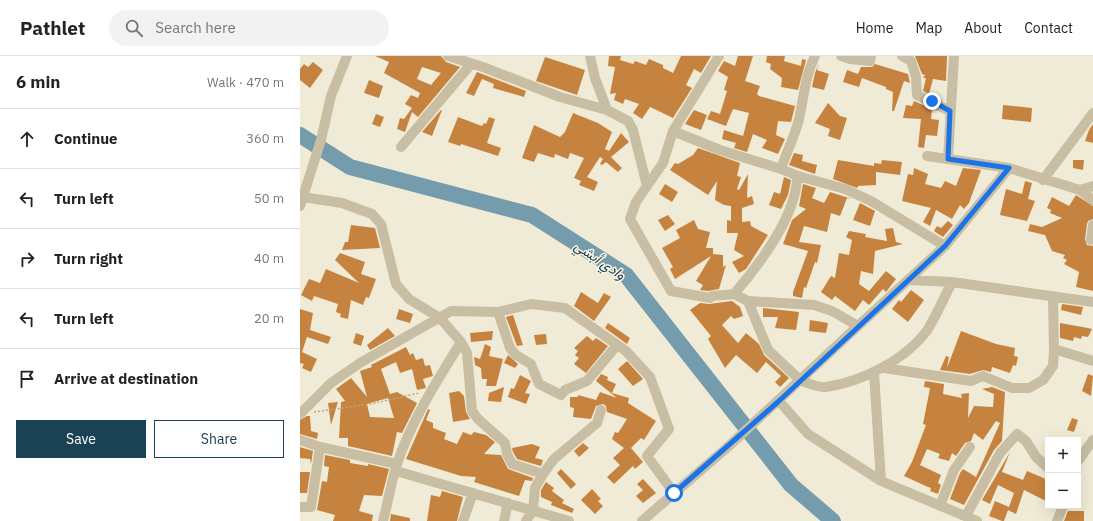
<!DOCTYPE html>
<html lang="en">
<head>
<meta charset="utf-8">
<style>
  body { margin:0; font-family:"IBM Plex Sans",Vazirmatn,sans-serif; background:#f2f2f2; color:#222 }
  .controls { position:absolute; right:12px; bottom:12px; display:grid; overflow:hidden; border-radius:0px; box-shadow:0 4px 16px #0002 }
  .controls button { width:36px; height:36px; display:grid; place-items:center; padding:0; border:0; border-bottom:1px solid #e0e0e0; background:#fff; color:#222; font:20px sans-serif }
  .stop { position:absolute; width:12px; height:12px; margin:-9px; border:3px solid #1a73e8; border-radius:50%; background:#fff }
  .stop.end { background:#1a73e8; border-color:#fff; box-shadow:0 1px 4px #0008 }
  .list { margin:0; padding:0; list-style:none }
  h2 { display:flex; justify-content:space-between; align-items:center; height:52px; margin:0; padding:0 16px; font-size:17px }
  h2 small { font-size:13px; font-weight:400; color:#767676 }
  .list li { display:grid; grid-template-columns:26px 1fr auto; gap:12px; align-items:center; box-sizing:border-box; height:60px; padding:0 16px; border-top:1px solid #e0e0e0 }
  .list b { display:block; font-size:15px; white-space:nowrap }
  .list em { font-size:13px; font-style:normal; color:#767676 }
  .actions { display:flex; gap:8px; padding:12px 16px }
  .actions a { flex:1; padding:9px 0; border:1px solid #1b4154; border-radius:0px; text-align:center; font-size:14px; color:#1b4154 }
  .actions .main { background:#1b4154; color:#fff }
  .icon { flex:none; width:22px; height:22px; fill:none; stroke:currentColor; stroke-width:2; stroke-linecap:round; stroke-linejoin:round }
  .map { position:relative; flex:none; width:793px; height:465px; overflow:hidden }
  header { display:flex; align-items:center; gap:24px; box-sizing:border-box; height:56px; padding:0 20px; background:#fff; border-bottom:1px solid #e0e0e0 }
  header strong { font-size:19px }
  nav { display:flex; gap:22px; margin-inline-start:auto; font-size:14px }
  .search { width:280px; height:36px; background:#f2f2f2; display:flex; align-items:center; gap:10px; box-sizing:border-box; padding:0 14px; border-radius:22px; color:#767676; font-size:15px }
  main { display:flex }
  aside { flex:1; background:#fff }
  .map>svg:first-child { display:block }
</style>
</head>
<body>
<header>
<strong>Pathlet</strong>
<div class="search"><svg class="icon" aria-label="search" viewBox="0 0 24 24"><circle cx="10" cy="10" r="6"/><path d="M15 15l6 6"/></svg>Search here</div>
<nav><a>Home</a><a>Map</a><a>About</a><a>Contact</a></nav>
</header>
<main>
<aside>
<h2>6 min<small>Walk · 470 m</small></h2>
<ul class="list">
<li><svg class="icon" aria-label="ahead" viewBox="0 0 24 24"><path d="M12 20V5M6 11l6-6 6 6"/></svg><div><b>Continue</b></div><em>360 m</em></li>
<li><svg class="icon" aria-label="left" viewBox="0 0 24 24"><path d="M17 20v-9H6M10 6l-5 5 5 5"/></svg><div><b>Turn left</b></div><em>50 m</em></li>
<li><svg class="icon" aria-label="right" viewBox="0 0 24 24"><path d="M7 20v-9h11M14 6l5 5-5 5"/></svg><div><b>Turn right</b></div><em>40 m</em></li>
<li><svg class="icon" aria-label="left" viewBox="0 0 24 24"><path d="M17 20v-9H6M10 6l-5 5 5 5"/></svg><div><b>Turn left</b></div><em>20 m</em></li>
<li><svg class="icon" aria-label="arrive" viewBox="0 0 24 24"><path d="M6 21V4h12l-3 4 3 4H6"/></svg><div><b>Arrive at destination</b></div></li>
</ul>
<div class="actions"><a class="main">Save</a><a>Share</a></div>
</aside>
<div class="map">
<svg width="793" height="465" viewBox="0 0 793 465">
  <rect width="100%" height="100%" fill="#f0ebd6"/>
  <g fill="none" stroke-linecap="round" stroke-linejoin="round">
    <!-- river -->
    <path stroke="#759cad" stroke-width="16" d="M0,79L50,111L232,159L326,219L491,429L533,465"/>
  </g>
  <!-- building -->
  <path fill="#c6833f" fill-rule="evenodd" d="M75,0H141L146,6L160,11L118,61L112,56L105,76L97,73L100,62L104,63L112,52L105,48L111,39L118,42L120,37L84,17L89,6ZM122,11L141,17L131,29L117,23Z
    M309,0H321L320,4L333,8L335,5L346,9L349,3L363,9V12L373,17L381,0H411L401,17L394,13L386,29L392,32L373,62L350,51L342,63L333,57L339,48L325,43L323,48L314,44L316,37L310,38L315,11L308,10Z
    M438,0H453L445,25L460,30L457,38L459,40L495,50L491,66L478,65L476,79L485,83L478,98L462,92L467,84L453,78L447,96L434,92L436,87L422,83L424,74L443,80L449,57L433,53L426,70L407,63L411,55L420,58L427,35L424,34L428,21L418,15L424,5L435,10Z
    M467,0H485L484,5L501,10L502,3L506,4L498,34L481,31L482,22L470,13L471,8L466,6Z
    M615,0H647L646,25L633,23L629,38L623,35L626,22H623L625,19L622,18Z
    M245,1L285,14L277,39L236,25Z
    M13,6L23,14L10,32L0,24V13L4,8L8,11Z
    M519,7L517,14L529,18L524,34L512,31L515,17Z
    M575,8L608,18L610,27L604,25L594,55H592L593,36L586,33V31L562,22L559,31L543,26L547,14L558,18L561,11H572Z
    M177,16L226,35L224,41L193,32L194,28L182,23L174,40L166,37Z
    M69,24L83,30L79,42L64,37Z
    M614,45L632,53L631,63L639,64L637,80L626,79L624,92L618,91L621,63L603,62L606,49L612,50Z
    M528,47L540,60L547,62L540,84L528,80L530,73L515,67Z
    M703,49L732,52L731,66L702,63Z
    M141,54H142L132,80L122,76Z
    M394,54L407,59L401,74L385,68Z
    M273,57L298,67L312,76L305,93L309,95L321,77L329,86L311,101L322,112L318,116L306,106L302,109L300,108L303,103L300,101L287,121L298,126L294,135L279,129L281,125L274,122L284,102L270,97L268,103L255,98L254,102L238,97L234,106L222,102L234,69L260,81L265,76Z
    M76,58L84,61L80,71L72,68Z
    M158,61L182,70L184,67L186,68L189,61L195,63L187,87L201,92L198,100L161,88L160,90L148,86Z
    M793,68V87L785,85L789,74Z
    M398,92L440,107L437,120L441,121L437,133L439,134L448,118L447,142L452,140L454,148L442,152V166L450,165L451,170L468,179L446,213L439,217L432,206L444,200L434,194L438,177H427V164L431,165V150L424,149L415,144L417,125L408,139L370,114L375,107L378,108L393,99Z
    M494,97L503,99L502,105L517,109L515,118L489,109Z
    M538,104L574,110V107L581,108L582,104L602,106L600,119L576,116V129L558,130L557,132L533,123Z
    M773,104H784L783,114L773,112Z
    M614,112L628,118L625,128L641,132L645,125L656,130L663,112L681,114L669,147L664,153L660,149L652,163L636,154L630,170L623,166L631,152L602,145L608,118L613,119Z
    M484,121L491,124L488,139L481,153L469,149L474,136L480,138Z
    M725,125L732,127L728,143L735,145L727,165L700,159L706,133L722,138Z
    M365,128L378,136L372,146L359,138Z
    M503,128L516,132L512,142L524,147L530,136L552,143L547,142L540,160L531,157L527,176L504,170L499,186L521,189L517,207L515,206L506,232L504,231L502,242L493,240V236L508,195L483,188L492,164L506,153L499,150Z
    M776,139L793,150V163L788,165L787,168L785,183L787,189L793,190V235L776,231L779,216L764,208L767,204L763,202L765,199L752,195L745,179L728,175L730,168L742,171L762,162L750,157L751,154L747,152L752,141L769,150Z
    M560,147L575,155L570,170L553,164Z
    M368,159L375,168L365,175L358,164Z
    M394,164L398,173L410,176L406,192H413V198L423,199V211L426,209L419,233L408,235L400,234L403,229L396,225L411,200L375,223L370,213L373,211L362,192L380,182L376,174Z
    M648,165L653,169L643,181L634,175L637,170L641,172Z
    M51,169L75,172L80,192L42,194L45,186H48Z
    M593,172L596,186L603,188L575,195L573,218L561,215L559,228L569,235L586,215L596,223L586,236L583,233L569,249L563,244L555,255L535,240L532,244L521,236L531,220L535,222L539,197L549,199L552,184L546,181L549,175L566,178L565,181L587,185L585,173Z
    M40,197L65,206L61,218L76,223L69,242L66,241L63,249L51,244L48,263L40,261L41,258L36,256L38,248L14,240L12,245L1,239L9,223L20,227L26,213L59,227L35,204Z
    M611,234L624,244L608,266L592,253L599,244L601,246Z
    M281,236L298,247L304,237L311,241L294,265L274,250Z
    M432,245L440,251L443,260L434,263L431,260L422,269L438,287L446,277L459,288L464,299L489,322L480,331L475,326L481,320L466,306L457,317L436,299L425,312L408,283L411,280L390,254L400,247L409,248Z
    M762,248L783,251L781,259L761,254Z
    M463,252L499,256L496,274L475,272L478,261H463Z
    M0,253L13,257L10,274L31,281L28,288L7,281L2,296L17,303L11,316L2,312L4,308L0,307Z
    M99,253L113,258L110,267L96,263Z
    M213,259L223,289L217,290L206,261Z
    M510,264L528,267L526,277L509,275Z
    M308,267L330,282L327,288L305,272Z
    M760,267L788,272L792,273L788,281L782,280L781,283L774,281L773,285L760,282Z
    M88,272L95,280L70,294L67,289Z
    M193,275L192,284L171,286L170,277Z
    M661,275L696,288L715,292L714,300L718,301L716,310L713,309L710,317L692,311L691,316L683,314L670,318L640,314L646,300L649,301L647,312Z
    M56,277L64,280L61,290L53,287Z
    M246,278L247,288L236,289L234,279Z
    M287,280L293,285L296,282L308,290L286,317L274,308L279,302L275,299L278,295L274,292Z
    M185,288L191,291L189,300L203,303L196,330H186L187,323H182L181,312L175,309L174,301L180,303Z
    M106,291L110,299L113,297L116,304L123,302L125,310L130,309L133,320L123,323L126,332L117,334L112,313L100,317L96,306L81,313L90,338L97,336L117,347L102,377L97,376L92,400L48,390V382H39L41,346L45,345L36,333L51,322L67,341L60,315L72,311L71,309ZM88,342L94,362L70,361L67,348Z
    M208,299L218,308L215,312L204,307Z
    M327,305L343,323L333,330L318,313Z
    M301,318L308,321L307,324L316,328L312,337L329,342L328,347L356,365L344,384L341,382L331,392L343,406L335,413L333,410L314,428L307,421L320,409L313,402L324,392L312,383L315,376L318,377L327,363L307,356L306,350L303,348L296,350L291,363L273,361L274,352L270,351V341H278V339L296,344L300,336L317,342L296,325Z
    M788,318L793,320L791,340L782,335Z
    M220,319L231,325L225,337L230,338L226,348L208,341L211,332L214,333Z
    M625,325L644,328L643,338L662,342L661,338L669,337L668,362L674,350L693,351L694,338L682,333L692,331L705,336L702,385L694,394L664,449L650,443L660,417L663,413L676,421L700,367L696,365L683,384L674,377L671,385L665,387L656,400L652,397L649,405L638,402L640,398L627,393L620,409L641,419L638,427L641,429L638,438L630,435L631,432L628,431L604,420L612,406L626,369L623,368L630,332L624,331Z
    M204,331L201,346L188,345L189,337Z
    M159,335L164,340L166,356L170,363L153,366L149,337Z
    M38,346L31,369L28,347Z
    M128,353L130,354L126,364L133,367V372L146,377L144,383L157,388L163,376L171,379L174,376L186,379L195,386L184,398L201,399L208,413L233,422L232,425L225,424L219,440L174,426L176,421L161,420L106,403Z
    M7,360H10L11,375L18,377L17,383L0,378V364Z
    M772,362L778,364L774,376L767,374Z
    M283,387L289,392L279,401L274,395Z
    M232,388L240,391L235,402L243,404L241,410L217,403L213,396L212,392Z
    M0,391L13,395L11,408L10,403L0,402Z
    M710,396L702,416L723,424L727,415L748,424V446L724,434L716,458L708,454L704,465H702L689,460L695,445L709,451L714,437L698,429L690,448L682,444Z
    M25,399L50,404V407L68,410V408L89,413L82,440L64,439L59,455L73,459L72,465H33L35,459L17,454L22,425L27,426L28,418L29,411L24,410Z
    M261,413L276,428L271,433L257,417Z
    M0,416H10L7,437H0Z
    M343,423L356,437L343,447L336,440L343,434L337,428Z
    M246,426L254,432L252,435L264,444L262,447L274,453L272,457L251,449L252,446L241,441V434Z
    M292,433L301,443L298,445L303,450L295,458L281,444Z
    M142,435L163,441L157,465H127L131,439L140,441Z
    M768,455H784V465H764Z
    M91,458L110,462V465H90Z"/>
  <g fill="none" stroke-linecap="round" stroke-linejoin="round">
    <!-- path -->
    <path stroke="#b4a88d" stroke-width="1.5" stroke-dasharray="2 2" stroke-linecap="butt" d="M14,356L71,348L119,337"/>
    <!-- minor -->
    <path stroke="#c8bea3" stroke-width="10" d="M148,0L183,11L260,41L307,54
      M290,0L295,22L307,54L328,65L333,74L347,130L336,146L330,163L371,235L410,242L412,240L434,238L448,245L468,294L500,324L430,389L342,465
      M541,0L550,3L570,5L571,0
      M602,0L611,5L616,21L617,39L650,55
      M373,75L420,94L481,113C486,97 495,80 499,63C504,41 505,20 515,0
      M101,91L171,8
      M627,100L648,103
      M709,112L780,134L793,144
      M498,120L545,133L571,145L645,190L558,270
      M743,124L793,57
      M347,130L363,107L373,75L419,0
      M780,134L793,130
      M3,141L42,147L72,158L81,168L96,228L109,243L140,262L161,286L167,297L172,355L178,363L205,387L207,398L212,408L243,418
      M0,150L21,84L31,40L47,0
      M791,184L793,169
      M645,190L709,112L648,103L654,0
      M609,224L652,226L793,246
      M434,238C455,214 484,175 493,144C496,137 496,128 498,120L481,113
      M753,242L754,293L793,305
      M448,245L514,249L532,255L558,270L500,324
      M198,256L210,292L216,299L231,308L239,328L261,339L265,334L287,325L317,289
      M584,312L671,325L683,320L712,332H729L743,324L753,310L754,293
      M574,317L581,425
      M500,324C507,327 519,332 526,331C562,326 607,303 628,273C637,258 644,242 652,226
      M479,345L508,378L581,425L677,465
      M0,358L31,327L60,307L151,255L198,256L231,248L265,252L326,295L350,321L369,373L347,400L374,437
      M0,384L20,391L97,408
      M778,405L793,384
      M96,415L269,465
      M640,450L654,414L670,391
      M0,451H11L20,391
      M666,460L700,397L717,378L726,385L736,401L748,412
      M83,465C88,446 91,427 97,408C111,365 137,325 161,286
      M163,465L173,437
      M204,465L208,447
      M226,465L233,454L235,432L243,418L254,403L297,367L301,354
      M757,465L763,450"/>
  </g>
  <g fill="none" stroke-linecap="round" stroke-linejoin="round">
    <!-- route -->
    <path stroke="#1a73e8" stroke-width="5" d="M374,437L479,345L645,190L709,112L648,103L650,55L632,45"/>
  </g>
  <g text-anchor="middle" dominant-baseline="central" stroke-width="3" stroke-linejoin="round" paint-order="stroke">
    <!-- water labels -->
    <g font-size="14" font-style="italic" fill="#1b4154" stroke="#f9f4e2">
      <text transform="translate(300 204) rotate(34)">وادي أبشي</text>
    </g>
  </g>
</svg>
<div class="controls">
<button>+</button>
<button>−</button>
</div>
<div class="stop" style="left:374px;top:437px"></div>
<div class="stop end" style="left:632px;top:45px"></div>
</div>
</main>
</body>
</html>
